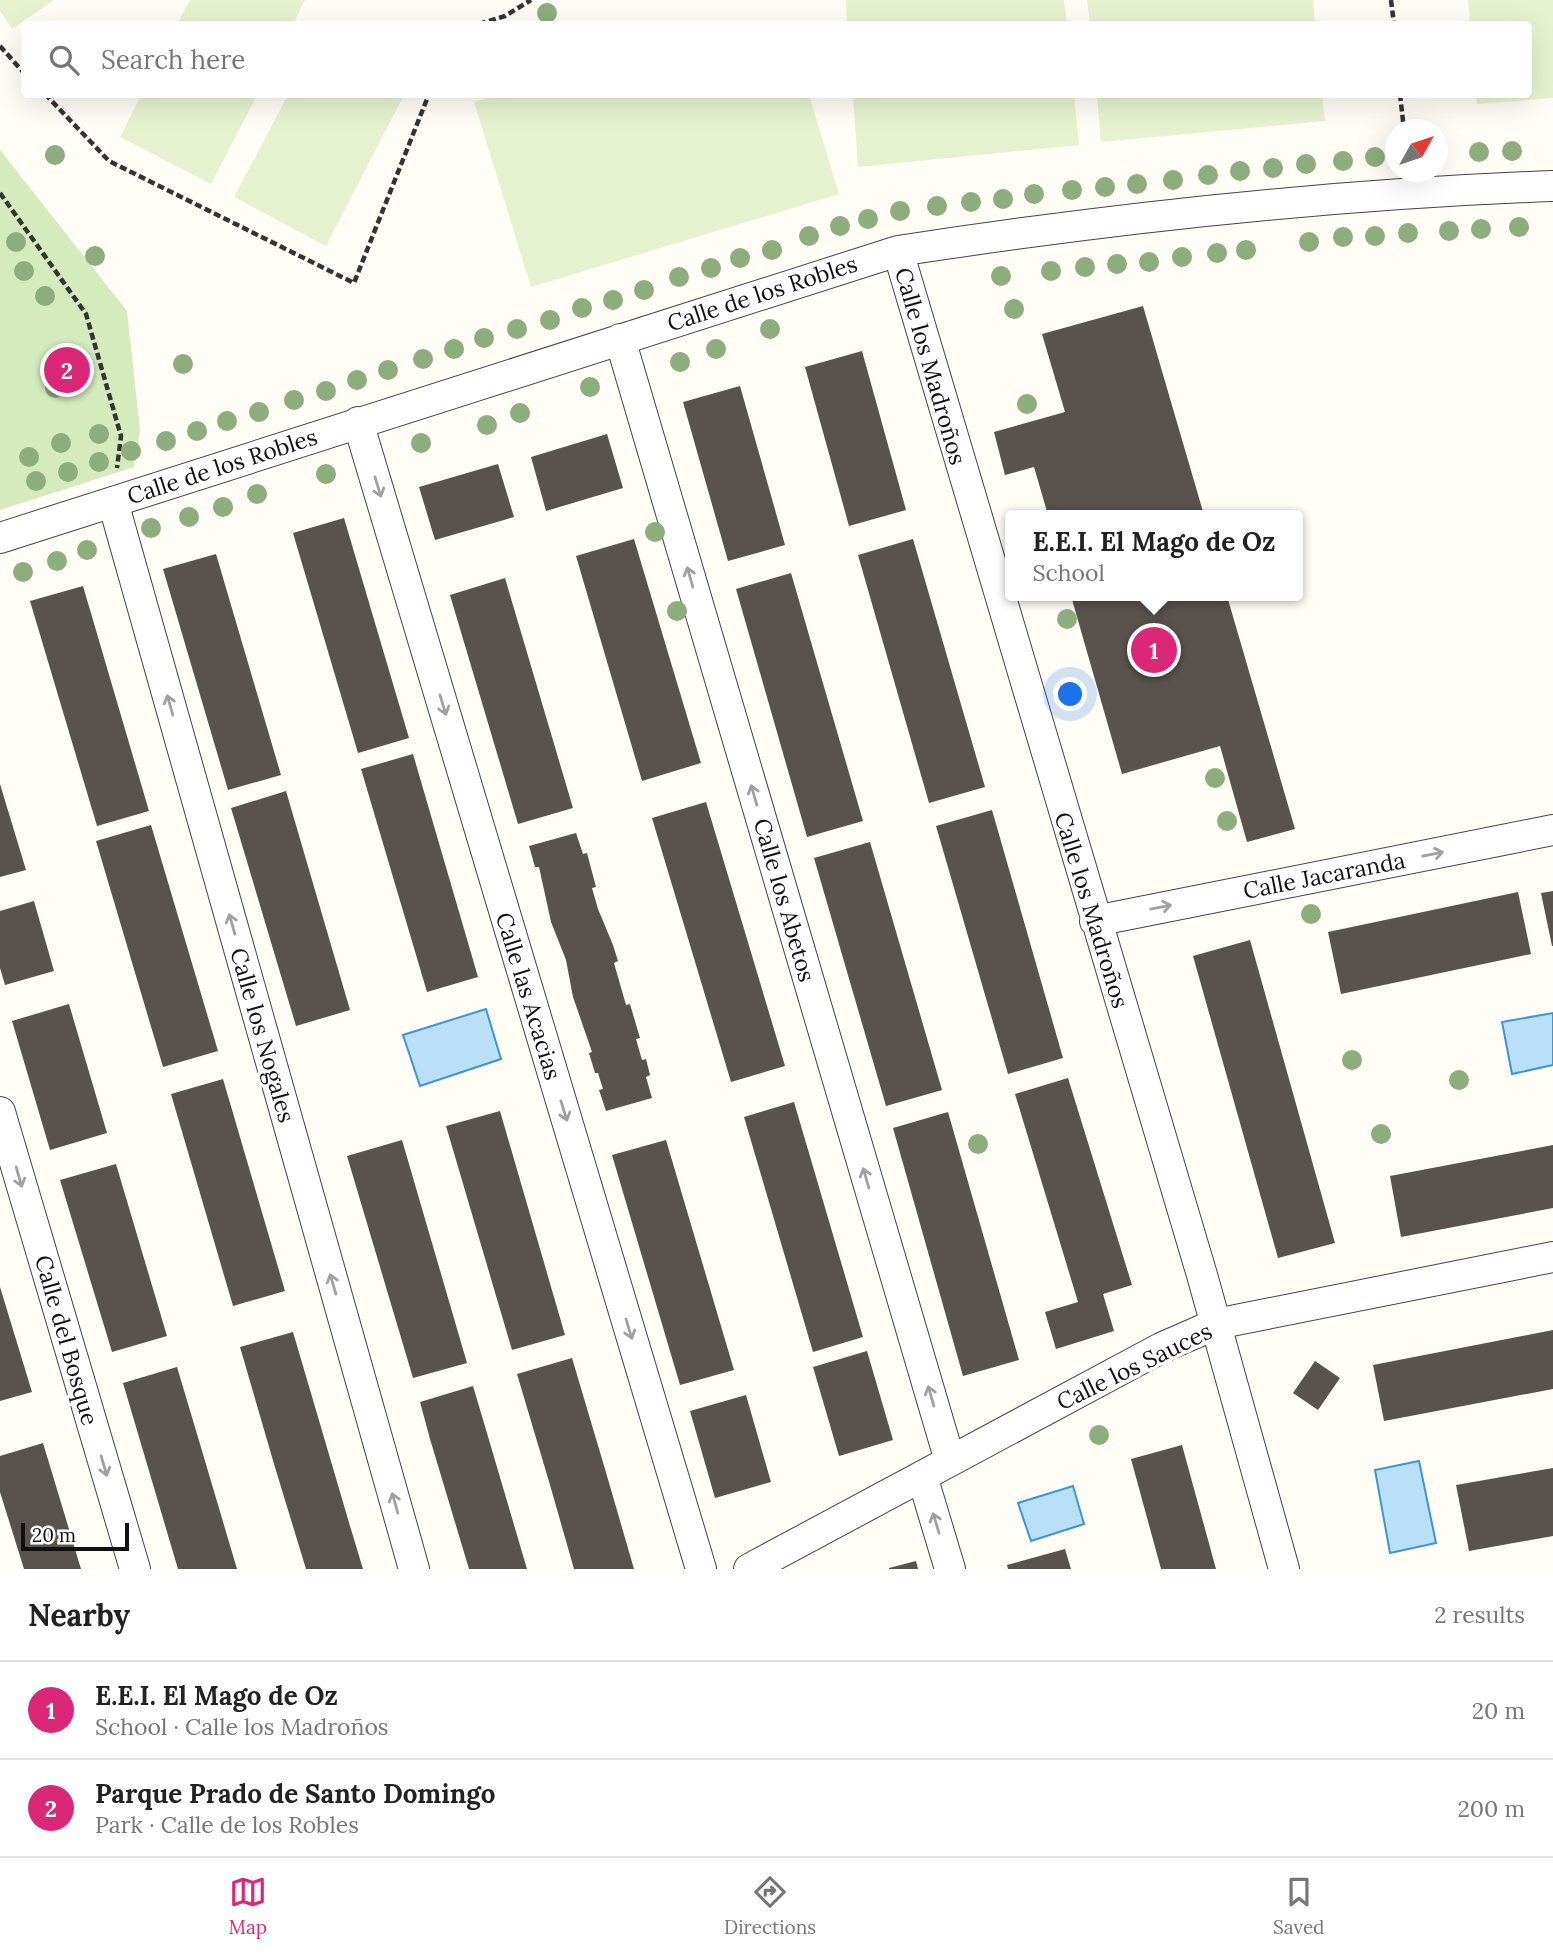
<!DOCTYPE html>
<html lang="en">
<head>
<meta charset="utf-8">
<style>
  body { margin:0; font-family:Lora,serif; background:#f2f2f2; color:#222 }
  .compass { position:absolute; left:1385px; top:119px; width:63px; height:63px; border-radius:50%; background:#fff; box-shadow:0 7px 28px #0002; rotate:50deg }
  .scale { position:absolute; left:21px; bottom:18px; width:108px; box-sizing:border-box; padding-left:7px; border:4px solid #111; border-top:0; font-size:19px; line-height:24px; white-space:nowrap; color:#111; -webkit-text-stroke:5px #fff; paint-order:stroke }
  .you { position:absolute; left:1071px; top:695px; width:24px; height:24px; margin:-18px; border:5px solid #fff; border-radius:50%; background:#1a73e8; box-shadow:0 0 0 10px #1a73e833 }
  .badge { display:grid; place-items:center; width:46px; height:46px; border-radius:50%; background:#db2777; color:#fff; font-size:23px; font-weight:700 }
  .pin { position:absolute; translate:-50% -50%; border:4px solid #fff; box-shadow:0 2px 7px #0006 }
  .popup { position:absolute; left:1005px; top:510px; width:298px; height:91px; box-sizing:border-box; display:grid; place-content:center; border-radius:7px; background:#fff; filter:drop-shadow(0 2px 5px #0005); font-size:23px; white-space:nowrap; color:#767676 }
  .popup b { font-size:26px; color:#222 }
  .popup::after { content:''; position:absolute; left:50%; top:100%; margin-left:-14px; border:14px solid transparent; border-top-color:#fff }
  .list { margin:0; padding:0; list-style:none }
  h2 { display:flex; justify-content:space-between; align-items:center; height:91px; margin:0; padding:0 28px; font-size:30px }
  h2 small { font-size:23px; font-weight:400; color:#767676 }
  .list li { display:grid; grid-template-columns:46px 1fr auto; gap:21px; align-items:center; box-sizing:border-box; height:98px; padding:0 28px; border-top:2px solid #e0e0e0 }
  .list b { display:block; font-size:26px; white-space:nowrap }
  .list p { margin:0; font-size:23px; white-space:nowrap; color:#767676 }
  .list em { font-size:23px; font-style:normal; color:#767676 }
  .icon { flex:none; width:38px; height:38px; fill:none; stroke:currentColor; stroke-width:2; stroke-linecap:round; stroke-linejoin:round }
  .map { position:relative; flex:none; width:1553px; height:1569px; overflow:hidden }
  .search { position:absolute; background:#fff; box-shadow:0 7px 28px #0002; left:21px; right:21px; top:21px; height:77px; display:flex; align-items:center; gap:18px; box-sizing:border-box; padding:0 24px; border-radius:7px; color:#767676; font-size:26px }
  .sheet { height:287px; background:#fff }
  nav { display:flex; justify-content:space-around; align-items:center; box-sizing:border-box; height:98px; border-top:2px solid #e0e0e0; background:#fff; font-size:19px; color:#767676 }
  nav a { display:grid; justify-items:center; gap:4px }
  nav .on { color:#db2777 }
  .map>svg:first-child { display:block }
</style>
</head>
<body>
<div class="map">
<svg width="1553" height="1569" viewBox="0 0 1553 1569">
  <rect width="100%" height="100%" fill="#fffdf5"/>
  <!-- green -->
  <path fill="#d5ebbd" d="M0,150L127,311L140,430L134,467L0,510Z"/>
  <!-- pitch -->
  <path fill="#e6f2cf" d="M0,0H54L12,29L0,11Z
    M190,0H305L293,24H177Z
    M846,0H1064L1067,24H847Z
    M1087,0H1313L1315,24H1090Z
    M1468,0H1553V98L1477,104L1476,95L1528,94V24H1470Z
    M499,94L809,95L839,194L531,287L474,102Z
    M141,95V94L257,95L211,184L120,137Z
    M288,95H404L326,246L234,197Z
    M853,95H1074L1079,145L858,167Z
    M1097,95H1322L1325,121L1101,142Z"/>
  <!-- water -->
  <path fill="#b9e0f7" stroke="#3f96cf" stroke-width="2" d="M486,1009L501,1059L420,1086L403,1035Z
    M1553,1013V1065L1512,1074L1502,1022Z
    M1419,1461L1436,1543L1390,1553L1375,1470Z
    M1073,1486L1084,1524L1031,1541L1018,1503Z"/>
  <!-- building -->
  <path fill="#5a524d" d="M1143,306L1204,515H1048L1034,467L1005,475L994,432L1065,412L1042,334Z
    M862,351L906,510L849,526L805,367Z
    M740,386L785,545L728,561L683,402Z
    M607,434L623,488L546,511L531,457Z
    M498,464L514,517L435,540L419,487Z
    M344,518L409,738L358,753L293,533Z
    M634,539L701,763L642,781L576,556Z
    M913,539L985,787L929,803L858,555Z
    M216,554L281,775L228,790L163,569Z
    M791,573L863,821L807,837L736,589Z
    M505,578L573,808L518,824L450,595Z
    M83,586L149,811L97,826L30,601Z
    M1071,596H1227L1295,829L1247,842L1220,746L1122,774Z
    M413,754L478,977L427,992L361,769Z
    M0,784L26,870L0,877Z
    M286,791L350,1010L296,1026L231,808Z
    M706,802L785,1066L731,1082L652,818Z
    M992,810L1063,1058L1008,1074L936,826Z
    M151,825L218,1051L163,1067L96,841Z
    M576,833L583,854L587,853L596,887L592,888L598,909L613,945L618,961L614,963L626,1005L630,1004L640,1038L636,1039L642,1060L646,1059L650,1075L646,1077L652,1098L606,1111L599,1090L603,1089L598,1073H595L589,1053L592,1052L573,997L566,960L551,922L539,867H535L529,846Z
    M870,842L942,1090L886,1106L814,858Z
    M1553,891V946H1552L1541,893Z
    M1518,892L1531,954L1341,994L1328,932Z
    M34,901L54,971L5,985L0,968V911Z
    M1250,940L1335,1243L1278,1258L1193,956Z
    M69,1004L107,1133L50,1150L12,1021Z
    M1068,1078L1132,1285L1103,1294L1114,1331L1056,1349L1045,1312L1078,1302L1015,1094Z
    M223,1079L285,1291L233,1306L171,1094Z
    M794,1102L863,1337L813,1352L744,1117Z
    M500,1111L565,1335L512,1350L446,1126Z
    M948,1112L1019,1360L963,1376L893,1128Z
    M402,1140L467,1363L413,1378L347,1156Z
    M666,1140L734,1370L680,1385L612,1155Z
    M1553,1145V1208L1401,1237L1390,1176Z
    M116,1164L167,1336L112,1352L60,1180Z
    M0,1287L32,1392L0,1401Z
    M1553,1330V1389L1384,1421L1373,1365Z
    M293,1332L350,1526L363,1569H306L274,1464L240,1347Z
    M867,1351L893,1440L839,1456L813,1367Z
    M572,1358L605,1469L634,1569H574L550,1485L517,1374Z
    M1315,1361L1340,1378L1318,1410L1293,1393Z
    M177,1367L200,1444L237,1569H178L123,1383Z
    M473,1386L484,1423L527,1569H469L430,1439L420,1402Z
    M746,1395L771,1482L715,1498L690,1411Z
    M43,1443L81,1569H24L0,1492V1456Z
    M1182,1445L1216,1569H1161L1131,1459Z
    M1553,1468V1536L1469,1551L1456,1485Z
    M1065,1549L1071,1569H1008L1007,1565Z
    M916,1561L918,1569H889V1568Z"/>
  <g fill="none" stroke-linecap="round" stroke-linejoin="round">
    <!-- minor casing -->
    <g stroke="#444" stroke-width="32">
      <path id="minor" d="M898,251L1202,1275L1284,1569
        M620,339L950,1461
        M358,422L701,1569
        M113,502L414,1569
        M0,538L898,251C1114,218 1334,194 1553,186
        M1095,921L1553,830
        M0,1112L135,1569
        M922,1476L950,1569
        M749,1569L1161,1348L1216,1324L1553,1257"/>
    </g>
    <!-- path -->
    <path stroke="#333" stroke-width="4.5" stroke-dasharray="7 3.5" stroke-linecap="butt" d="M1391,0L1394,24
      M479,24L505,16L531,0
      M0,46L24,73
      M45,94L109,161L354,283L429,94
      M1400,94L1404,130
      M0,193L86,314L121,436L117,468"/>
    <!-- minor -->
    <use href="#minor" stroke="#fff" stroke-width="30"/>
  </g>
  <!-- trees -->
  <g fill="#8dad7f">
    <circle cx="547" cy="13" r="10"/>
    <circle cx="1512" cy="151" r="10"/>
    <circle cx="1479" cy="152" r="10"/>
    <circle cx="55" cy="155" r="10"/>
    <circle cx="1375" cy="157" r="10"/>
    <circle cx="1343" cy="161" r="10"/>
    <circle cx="1306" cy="164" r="10"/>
    <circle cx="1273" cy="168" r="10"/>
    <circle cx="1240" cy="171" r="10"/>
    <circle cx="1208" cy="175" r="10"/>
    <circle cx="1173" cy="180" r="10"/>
    <circle cx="1137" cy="184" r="10"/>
    <circle cx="1105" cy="187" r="10"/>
    <circle cx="1072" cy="190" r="10"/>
    <circle cx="1034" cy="194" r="10"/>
    <circle cx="1003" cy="199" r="10"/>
    <circle cx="971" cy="202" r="10"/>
    <circle cx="937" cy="206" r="10"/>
    <circle cx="900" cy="211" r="10"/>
    <circle cx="868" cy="219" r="10"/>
    <circle cx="840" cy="226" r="10"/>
    <circle cx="1519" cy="227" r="10"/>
    <circle cx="1481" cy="229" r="10"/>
    <circle cx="1449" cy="231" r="10"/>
    <circle cx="1408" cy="233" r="10"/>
    <circle cx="809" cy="236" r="10"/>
    <circle cx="1375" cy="236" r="10"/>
    <circle cx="1343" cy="237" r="10"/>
    <circle cx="16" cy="242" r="10"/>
    <circle cx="1309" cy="242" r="10"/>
    <circle cx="772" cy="250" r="10"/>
    <circle cx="1246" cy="250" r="10"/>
    <circle cx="1217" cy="253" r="10"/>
    <circle cx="95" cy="256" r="10"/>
    <circle cx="1182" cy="257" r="10"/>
    <circle cx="740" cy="258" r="10"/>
    <circle cx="1149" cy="262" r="10"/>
    <circle cx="1117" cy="264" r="10"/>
    <circle cx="1085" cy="267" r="10"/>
    <circle cx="711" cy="268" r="10"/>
    <circle cx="24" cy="271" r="10"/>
    <circle cx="1051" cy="271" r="10"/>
    <circle cx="1001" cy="276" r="10"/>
    <circle cx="679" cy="277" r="10"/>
    <circle cx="644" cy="290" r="10"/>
    <circle cx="45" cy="296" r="10"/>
    <circle cx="613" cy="300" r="10"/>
    <circle cx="582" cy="308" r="10"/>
    <circle cx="1014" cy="309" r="10"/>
    <circle cx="550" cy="320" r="10"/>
    <circle cx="517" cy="329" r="10"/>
    <circle cx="770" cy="329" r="10"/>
    <circle cx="484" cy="338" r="10"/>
    <circle cx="454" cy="349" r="10"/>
    <circle cx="716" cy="349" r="10"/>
    <circle cx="423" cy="359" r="10"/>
    <circle cx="680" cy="362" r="10"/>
    <circle cx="183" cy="364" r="10"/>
    <circle cx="388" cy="370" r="10"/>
    <circle cx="357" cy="380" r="10"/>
    <circle cx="590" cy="387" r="10"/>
    <circle cx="55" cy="388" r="10"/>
    <circle cx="326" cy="391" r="10"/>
    <circle cx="294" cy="400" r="10"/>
    <circle cx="1027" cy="404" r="10"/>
    <circle cx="259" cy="412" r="10"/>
    <circle cx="520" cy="413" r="10"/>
    <circle cx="227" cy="421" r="10"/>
    <circle cx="487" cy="425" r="10"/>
    <circle cx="197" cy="431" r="10"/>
    <circle cx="99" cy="434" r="10"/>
    <circle cx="166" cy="441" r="10"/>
    <circle cx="61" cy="443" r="10"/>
    <circle cx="421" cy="443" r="10"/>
    <circle cx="131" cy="451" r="10"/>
    <circle cx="29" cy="457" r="10"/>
    <circle cx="99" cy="462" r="10"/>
    <circle cx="68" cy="472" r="10"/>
    <circle cx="326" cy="474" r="10"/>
    <circle cx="36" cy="481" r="10"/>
    <circle cx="257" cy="494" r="10"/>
    <circle cx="223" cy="507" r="10"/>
    <circle cx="189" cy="517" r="10"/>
    <circle cx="151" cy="528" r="10"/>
    <circle cx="655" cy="532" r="10"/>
    <circle cx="87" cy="550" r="10"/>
    <circle cx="57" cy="561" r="10"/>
    <circle cx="23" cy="572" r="10"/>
    <circle cx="677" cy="611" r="10"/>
    <circle cx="1067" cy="619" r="10"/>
    <circle cx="1215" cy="778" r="10"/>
    <circle cx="1227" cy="821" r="10"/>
    <circle cx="1311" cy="914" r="10"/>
    <circle cx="1352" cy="1060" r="10"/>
    <circle cx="1459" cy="1080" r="10"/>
    <circle cx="1381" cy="1134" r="10"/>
    <circle cx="978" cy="1144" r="10"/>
    <circle cx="1099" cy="1435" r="10"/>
  </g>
  <!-- one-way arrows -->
  <defs><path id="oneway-shaft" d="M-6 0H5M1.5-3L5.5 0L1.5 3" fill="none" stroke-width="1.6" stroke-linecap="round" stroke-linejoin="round" transform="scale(1.75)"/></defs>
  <g stroke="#a0a0a0">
    <use href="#oneway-shaft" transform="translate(378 487) rotate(73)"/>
    <use href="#oneway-shaft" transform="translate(690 577) rotate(-106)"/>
    <use href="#oneway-shaft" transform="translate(170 705) rotate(-106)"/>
    <use href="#oneway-shaft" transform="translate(443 705) rotate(73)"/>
    <use href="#oneway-shaft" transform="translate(754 795) rotate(-106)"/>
    <use href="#oneway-shaft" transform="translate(1433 854) rotate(-11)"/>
    <use href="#oneway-shaft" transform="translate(1161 907) rotate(-11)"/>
    <use href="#oneway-shaft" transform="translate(232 924) rotate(-106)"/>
    <use href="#oneway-shaft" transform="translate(564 1111) rotate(73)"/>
    <use href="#oneway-shaft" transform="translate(19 1177) rotate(74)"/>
    <use href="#oneway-shaft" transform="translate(866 1178) rotate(-106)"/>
    <use href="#oneway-shaft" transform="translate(333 1284) rotate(-106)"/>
    <use href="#oneway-shaft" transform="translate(629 1329) rotate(73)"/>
    <use href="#oneway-shaft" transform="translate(931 1396) rotate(-106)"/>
    <use href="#oneway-shaft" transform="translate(104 1466) rotate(74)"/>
    <use href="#oneway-shaft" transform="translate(395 1503) rotate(-106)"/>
    <use href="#oneway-shaft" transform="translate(936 1523) rotate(-107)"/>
  </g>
  <g text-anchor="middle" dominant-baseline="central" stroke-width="7" stroke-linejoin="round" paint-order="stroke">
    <!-- street labels -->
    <g font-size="23" fill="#111" stroke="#fff">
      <text transform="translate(762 293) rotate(-18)">Calle de los Robles</text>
      <text transform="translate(931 366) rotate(74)">Calle los Madroños</text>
      <text transform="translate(222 466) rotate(-18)">Calle de los Robles</text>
      <text transform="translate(1324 875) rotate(-11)">Calle Jacaranda</text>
      <text transform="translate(785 900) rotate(74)">Calle los Abetos</text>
      <text transform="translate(1092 910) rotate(73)">Calle los Madroños</text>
      <text transform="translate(529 996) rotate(73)">Calle las Acacias</text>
      <text transform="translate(263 1035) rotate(74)">Calle los Nogales</text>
      <text transform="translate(67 1340) rotate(74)">Calle del Bosque</text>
      <text transform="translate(1134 1366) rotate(-26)">Calle los Sauces</text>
    </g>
  </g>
</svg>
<svg class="compass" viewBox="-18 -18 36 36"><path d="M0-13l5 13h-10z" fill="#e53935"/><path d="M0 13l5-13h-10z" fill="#767676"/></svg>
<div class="scale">20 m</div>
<div class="you"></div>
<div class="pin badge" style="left:1154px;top:650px">1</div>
<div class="popup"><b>E.E.I. El Mago de Oz</b>School</div>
<div class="pin badge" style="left:67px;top:370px">2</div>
<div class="search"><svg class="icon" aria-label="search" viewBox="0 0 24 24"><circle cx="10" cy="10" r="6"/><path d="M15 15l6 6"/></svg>Search here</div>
</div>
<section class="sheet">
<h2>Nearby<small>2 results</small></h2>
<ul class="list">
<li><span class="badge">1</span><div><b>E.E.I. El Mago de Oz</b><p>School · Calle los Madroños</p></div><em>20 m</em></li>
<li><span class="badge">2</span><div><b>Parque Prado de Santo Domingo</b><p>Park · Calle de los Robles</p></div><em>200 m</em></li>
</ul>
</section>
<nav>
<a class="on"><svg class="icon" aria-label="map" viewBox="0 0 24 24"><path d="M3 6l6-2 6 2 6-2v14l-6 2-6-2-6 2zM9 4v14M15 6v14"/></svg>Map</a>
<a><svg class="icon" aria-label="directions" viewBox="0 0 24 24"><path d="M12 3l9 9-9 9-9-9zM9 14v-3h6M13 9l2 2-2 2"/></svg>Directions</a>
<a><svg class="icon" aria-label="saved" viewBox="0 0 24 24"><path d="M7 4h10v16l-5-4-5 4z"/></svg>Saved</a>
</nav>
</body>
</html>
